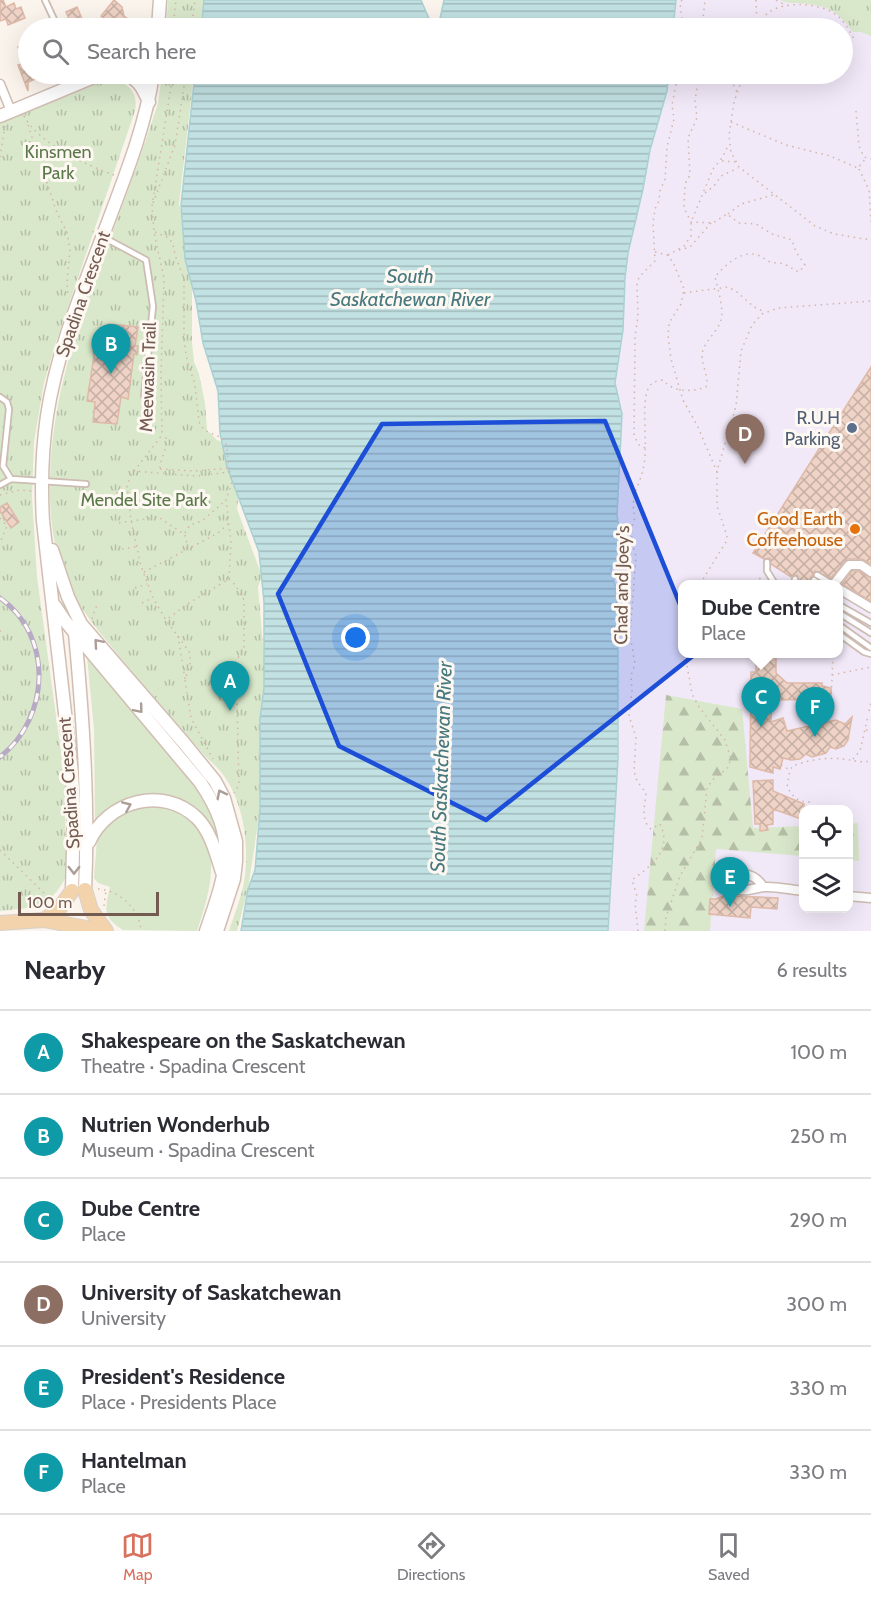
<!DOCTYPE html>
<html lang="en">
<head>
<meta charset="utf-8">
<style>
  body { margin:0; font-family:Cabin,sans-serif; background:#f7f7f7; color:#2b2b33 }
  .controls { position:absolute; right:18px; bottom:18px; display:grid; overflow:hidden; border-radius:12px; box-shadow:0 6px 24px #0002 }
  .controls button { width:54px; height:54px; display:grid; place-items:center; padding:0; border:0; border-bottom:2px solid #e1e1e2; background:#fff; color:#2b2b33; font:30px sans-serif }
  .scale { position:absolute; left:18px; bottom:15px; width:141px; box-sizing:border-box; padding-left:6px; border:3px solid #745b51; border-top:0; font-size:16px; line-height:21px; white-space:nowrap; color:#745b51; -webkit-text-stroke:4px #fef8f2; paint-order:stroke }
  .you { position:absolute; left:356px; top:638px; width:21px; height:21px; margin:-15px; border:4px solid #fff; border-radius:50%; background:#1a73e8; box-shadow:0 0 0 9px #1a73e833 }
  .badge { display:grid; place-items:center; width:39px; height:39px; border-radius:50%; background:#d8715e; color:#fff; font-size:20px; font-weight:700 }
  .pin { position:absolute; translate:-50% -50px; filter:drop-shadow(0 2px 3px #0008) }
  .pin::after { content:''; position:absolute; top:32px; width:21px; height:18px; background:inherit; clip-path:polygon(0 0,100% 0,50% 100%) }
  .popup { position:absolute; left:678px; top:580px; width:165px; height:78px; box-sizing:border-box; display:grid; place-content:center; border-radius:12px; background:#fff; filter:drop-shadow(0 2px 4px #0005); font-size:20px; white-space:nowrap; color:#7c7c81 }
  .popup b { font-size:22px; color:#2b2b33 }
  .popup::after { content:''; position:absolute; left:50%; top:100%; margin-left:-12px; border:12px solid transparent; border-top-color:#fff }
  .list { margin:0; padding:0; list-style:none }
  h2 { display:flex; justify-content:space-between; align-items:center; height:78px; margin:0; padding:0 24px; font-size:26px }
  h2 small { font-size:20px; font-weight:400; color:#7c7c81 }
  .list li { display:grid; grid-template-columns:39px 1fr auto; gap:18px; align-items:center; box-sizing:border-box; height:84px; padding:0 24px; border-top:2px solid #e1e1e2 }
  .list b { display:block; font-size:22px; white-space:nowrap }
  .list p { margin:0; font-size:20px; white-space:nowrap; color:#7c7c81 }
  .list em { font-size:20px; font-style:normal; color:#7c7c81 }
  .icon { flex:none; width:33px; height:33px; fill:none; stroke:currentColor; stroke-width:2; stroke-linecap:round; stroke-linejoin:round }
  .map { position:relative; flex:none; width:871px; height:931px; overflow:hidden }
  .search { position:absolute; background:#fff; box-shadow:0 6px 24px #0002; left:18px; right:18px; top:18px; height:66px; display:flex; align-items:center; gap:15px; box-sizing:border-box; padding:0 21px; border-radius:33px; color:#7c7c81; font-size:22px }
  .sheet { height:582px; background:#fff }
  nav { display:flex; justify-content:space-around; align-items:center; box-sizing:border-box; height:84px; border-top:2px solid #e1e1e2; background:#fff; font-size:16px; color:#7c7c81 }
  nav a { display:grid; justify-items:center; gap:3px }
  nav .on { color:#d8715e }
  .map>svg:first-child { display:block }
</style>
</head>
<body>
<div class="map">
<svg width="871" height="931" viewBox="0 0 871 931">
  <defs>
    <pattern id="forest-firs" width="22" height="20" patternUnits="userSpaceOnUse" patternTransform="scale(1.5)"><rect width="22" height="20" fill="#d9e8cb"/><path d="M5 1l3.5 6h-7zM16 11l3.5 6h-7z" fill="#b5bfa7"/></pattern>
    <pattern id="park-tufts" width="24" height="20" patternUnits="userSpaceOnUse" patternTransform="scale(1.5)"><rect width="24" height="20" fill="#d9e8cb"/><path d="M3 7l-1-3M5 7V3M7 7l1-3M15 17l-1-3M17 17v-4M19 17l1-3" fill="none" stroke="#b5bfa7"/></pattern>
    <pattern id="water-rules" width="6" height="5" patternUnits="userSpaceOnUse" patternTransform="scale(1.5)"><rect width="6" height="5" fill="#c2e1e3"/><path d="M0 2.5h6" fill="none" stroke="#a2b9ba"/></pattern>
    <pattern id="building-cross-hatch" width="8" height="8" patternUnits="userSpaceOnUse" patternTransform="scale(1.5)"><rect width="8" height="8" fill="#eed3c6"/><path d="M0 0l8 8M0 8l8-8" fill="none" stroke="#c5aea3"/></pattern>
  </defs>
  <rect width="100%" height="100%" fill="#fbf4ec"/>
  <!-- education -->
  <path fill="#f1e8f8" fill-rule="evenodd" d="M676,0H871V931H608L618,759V616L616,589L611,569L615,564L620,527L617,515L622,414L615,383L623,330V312L628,253L643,189L650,150L667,91L669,74H842V28H673ZM683,584H839V654H683ZM804,810H848V909H804Z"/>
  <!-- grass -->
  <path fill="#d9e8cb" d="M87,657L197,787L212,813L218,834V845C213,836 209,824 203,816C184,793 145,788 120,801C110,806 102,815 95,820L94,729Z
    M159,805C170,808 180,811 189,818C225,845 209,896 197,931L123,930C102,917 105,909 110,887L98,883L94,878L97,839L104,827L125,810Z"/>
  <!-- forest -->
  <path fill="url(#forest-firs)" d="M666,695L742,709L753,828L803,826V856L716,849L710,931H644Z
    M858,823L859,861L849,860V824Z"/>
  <!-- park -->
  <path fill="url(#park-tufts)" d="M168,0H204L199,28H166Z
    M780,0H871V36L861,32H853C836,9 828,6 799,3C792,3 786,3 780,0Z
    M162,74H194L179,204L192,257V343L194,362L199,374L205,403L207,430L217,440L232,446L239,492L237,509L262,576L258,587L267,692L260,810L248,889L237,931H229C234,915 241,899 244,882C250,848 244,800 221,772C216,766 210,761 205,756C176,722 147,690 119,656C103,636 86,617 73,594C54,560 49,519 50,480C52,377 92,289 127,193C138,164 148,134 158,103Z
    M110,79H116C131,86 138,94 135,111L56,342L44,383L34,442L32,496L37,577L65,781L66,877C48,910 34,907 0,911V122Z"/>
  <!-- water -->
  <path fill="url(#water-rules)" stroke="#a9d1d4" stroke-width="1.5" d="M204,0H421L433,28H201Z
    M444,0H676L673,28H438Z
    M195,74H669L667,91L650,150L643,189L628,253L625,278L623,330L615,383L622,414L617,515L621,539L618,559L611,569L616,589L618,616V759L608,931H241L248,889L255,870L260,810V718L264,688V602L259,552L227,467L220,433L218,391L203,343L196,301L185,259L181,205Z"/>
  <!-- building -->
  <path fill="url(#building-cross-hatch)" stroke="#dfb9a8" stroke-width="1.5" d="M0,0H3L6,7L14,3L16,9L21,7L25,18L8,25L6,19L0,21Z
    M114,0L122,7L124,16L140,28H112L107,24L109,22L101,16Z
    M77,7L86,28H73L66,12Z
    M28,43V74H48L28,82V91L18,65L25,63L18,47Z
    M109,324L138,327L135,346H138L137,354H134L128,399L121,397L117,424L93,422L95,402L87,401L95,349L103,350L104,342H107Z
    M871,367V564L862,559H847L831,578L815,571L810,579L812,585H805L799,582L797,575L791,577L771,564L770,558L764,559L753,553Z
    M7,503L19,522L11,528L0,511V507Z
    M852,571H859L871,578V601L842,584Z
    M756,654H776V673L787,683H822V686L831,688V699L771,700V722L783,718L787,731L836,720L845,724L852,717L848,740L844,746L836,749L830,747L826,753L812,757L806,754L800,759L791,760L783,758L780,769L773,767V773L750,767L751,672H756Z
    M773,780V791L804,804V820L773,809V824L767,825L768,830L760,831V824H755L753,781Z
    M723,896L734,902L735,896L778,898L777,909L751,907L750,918L709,914L710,899H716Z"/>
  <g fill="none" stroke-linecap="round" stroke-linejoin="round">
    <!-- lane casing -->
    <g stroke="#cdbcb2" stroke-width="8">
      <path id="lane" d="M45,0L58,28
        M77,74L80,82
        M105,238L146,260L153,306L144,396
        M0,397L7,402L9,409L3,466L11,479
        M0,485L11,479L86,484
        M767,562V571L775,584
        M817,575L832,584
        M814,580L819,584
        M794,584L795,579
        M839,605L871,623
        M839,613L871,633
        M839,625L871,648
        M839,634L864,652L871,654"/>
    </g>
    <!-- street casing -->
    <g stroke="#cdbcb2" stroke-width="11">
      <path id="street" d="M0,84L11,111
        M834,584L849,565H861L871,572
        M839,589L871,608
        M763,887C756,874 737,868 728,882L730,887C745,893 749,889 764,887C776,886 791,890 804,891
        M848,896L871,898"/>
    </g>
    <!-- secondary casing -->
    <g stroke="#d1beb3" stroke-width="15">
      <path id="secondary" d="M158,28L160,0
        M124,74C138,78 143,88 149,102
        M0,116L101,74
        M52,550L68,597L81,624L184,743L215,781L224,798L236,841V861L234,879L217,931
        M55,606L65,621L200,782C239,839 227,871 206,931
        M75,633C83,719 89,804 85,890
        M89,842C107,801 163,785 197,818C211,832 216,854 222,872
        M72,891L74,809L72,774L43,521C41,486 42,450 47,416C56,355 80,296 102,238C122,184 145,130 153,74"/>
    </g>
    <!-- primary casing -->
    <g stroke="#d8d1ce" stroke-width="16">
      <path id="primary" d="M85,890L91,910L106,931
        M44,920L58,910L72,891
        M0,923L44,920L103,931"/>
    </g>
    <!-- path -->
    <path stroke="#d3b6a9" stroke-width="1.5" stroke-dasharray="1.5 4.5" stroke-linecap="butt" d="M682,0L680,3L683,28
      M756,0L757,28
      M776,0L785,5
      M758,24C763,18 767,12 775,9C792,1 825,4 839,17C846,24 851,33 855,41
      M173,28L176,0
      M191,28L195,0
      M702,28L705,0
      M173,74L152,206L154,232L164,278L161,374L162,435L131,475L127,486L131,520L141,566L153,598L166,620L190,653V665L185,680L191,718L213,759
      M728,74L737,92
      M744,74L734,102L729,136L731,152L739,167L815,226L834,234L871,240
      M856,111L859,146L864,157L871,159
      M24,116C38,143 86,165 114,175
      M731,122L786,145L830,156L858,168L866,158
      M28,125L57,213L67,232L70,250L67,282L68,296
      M0,157L5,126
      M722,161L735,162
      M859,169L869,190L871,222
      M705,193L714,186L721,176L738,168
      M153,203L175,145L186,74
      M728,214L741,204L773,195
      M155,232L169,238L173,244L175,255L184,279V341L187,360L195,385L199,422L204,430L222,438L226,443L229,468
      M679,250L690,247L711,223
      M655,252L667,255L673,262L684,289L681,304L669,323L668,336L671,359L683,400L698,427L717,472
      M668,255L684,246L691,236V222L713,169L722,158L729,144
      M684,293L728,287L737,292L754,307L765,312
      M645,448L639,445L634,436L635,337L638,316L637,285L639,277L655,261L653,223L655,209L659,201L660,191L665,179L667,147L674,119L672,105L678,74
      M160,468C161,458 167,448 166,438L162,435
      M160,469L194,471L229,468L232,482L226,500L231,542L229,579L189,603L166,620
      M133,471L196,476L230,472
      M116,493L127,492
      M0,495L20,490L31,491
      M0,518L7,526L0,543
      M119,523L158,517L184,534L190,525L202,521L225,501
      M185,535L187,544L186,551
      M122,549L136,547
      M144,572L218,533L228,524
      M229,579L236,586L244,600V649L236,661L239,785L234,793
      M700,584L726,542L727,536L717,506V471L736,406L741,351L752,325L762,314L778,308L871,301
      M756,584L759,579L763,577
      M135,588L147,584
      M142,603L152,598
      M92,619L95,609L98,604
      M0,631H1
      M178,636L185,679
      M832,675L871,667
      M805,700V708H808L831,700L833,655L832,654
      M869,711L871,703
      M866,730L871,731
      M853,759L860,751L868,716
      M781,765L790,770
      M810,802C798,802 793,797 787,787L790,770L793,766C808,760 827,757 842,759C853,760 860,763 871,761
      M0,850L51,900
      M98,889C120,890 140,910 141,931
      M104,906L106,890
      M638,931L635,903L637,896L632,880C651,866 673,850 660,824L651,829C640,820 645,805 646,793L637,781L634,771L636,737L629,716L632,691L631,676L635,664L630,635L636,556C632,543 629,530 635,518C629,493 641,486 644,464C648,443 641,406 648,389C651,382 656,381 663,380C674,393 691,392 706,387C710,375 699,363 703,350C707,339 718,331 721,320C724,308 718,290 715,277C725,265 743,248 760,256C763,257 765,260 768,261C774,264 781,262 786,265C791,267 793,270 799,272L805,265L796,252L792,240L772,234L756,224L739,223L727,214L713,223L691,222L684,208L685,184L690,175L688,138L697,118L695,101L699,74
      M665,931L666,917L680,876L702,838L707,788L715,777L727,769L731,759L725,740L699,707L692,694L685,654"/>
    <!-- lane -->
    <use href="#lane" stroke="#fff" stroke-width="4.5"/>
    <!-- street -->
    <use href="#street" stroke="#fff" stroke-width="8"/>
    <!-- secondary -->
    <use href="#secondary" stroke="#fff" stroke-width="12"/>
    <!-- primary -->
    <use href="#primary" stroke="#f2d3ac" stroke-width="14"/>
    <!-- rail casing -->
    <g stroke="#b7aac5" stroke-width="5">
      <path id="rail" d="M0,598C54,636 50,718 0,757"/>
    </g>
    <!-- rail -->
    <use href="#rail" stroke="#fef8f2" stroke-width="3" stroke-dasharray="9" stroke-linecap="butt"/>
  </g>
  <!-- one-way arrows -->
  <defs><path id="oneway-chevron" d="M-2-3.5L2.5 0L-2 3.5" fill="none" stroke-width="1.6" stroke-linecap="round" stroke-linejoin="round" transform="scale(1.5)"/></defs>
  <g stroke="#ac9d97">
    <use href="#oneway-chevron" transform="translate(98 643) rotate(-131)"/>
    <use href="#oneway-chevron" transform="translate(139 709) rotate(50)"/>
    <use href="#oneway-chevron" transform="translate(221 794) rotate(-117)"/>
    <use href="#oneway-chevron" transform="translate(127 806) rotate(-23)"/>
    <use href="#oneway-chevron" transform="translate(74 870) rotate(90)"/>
  </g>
  <!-- marked area -->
  <path fill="#1d4ed8" fill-opacity="0.2" stroke="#1d4ed8" stroke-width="4.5" stroke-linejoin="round" d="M605,421L699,651L486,820L339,746L278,594L382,424Z"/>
  <!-- markers -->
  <circle fill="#5c6f8a" stroke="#fef8f2" stroke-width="2" cx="852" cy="428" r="6"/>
  <circle fill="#e8710a" stroke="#fef8f2" stroke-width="2" cx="855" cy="529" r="6"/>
  <g text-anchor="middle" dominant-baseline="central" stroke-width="6" stroke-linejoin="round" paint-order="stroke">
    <!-- park labels -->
    <g font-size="18" fill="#5b784a" stroke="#fef8f2">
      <text x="58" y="152">Kinsmen<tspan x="58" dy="21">Park</tspan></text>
      <text x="144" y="500">Mendel Site Park</text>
    </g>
    <!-- street labels -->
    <g font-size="18" fill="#745b51" stroke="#fef8f2">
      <text transform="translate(83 294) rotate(-71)">Spadina Crescent</text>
      <text transform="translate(148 377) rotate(-88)">Meewasin Trail</text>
      <text transform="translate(622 585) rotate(-89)">Chad and Joey's</text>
      <text transform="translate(69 783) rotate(-94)">Spadina Crescent</text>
    </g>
    <!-- service labels -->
    <g font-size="18" fill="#4e5e75" stroke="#fef8f2" text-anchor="end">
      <text x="840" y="418">R.U.H<tspan x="840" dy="21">Parking</tspan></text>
    </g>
    <!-- food labels -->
    <g font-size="18" fill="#c56008" stroke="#fef8f2" text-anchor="end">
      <text x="843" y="519">Good Earth<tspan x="843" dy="21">Coffeehouse</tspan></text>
    </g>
    <!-- water labels -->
    <g font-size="20" font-style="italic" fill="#48797f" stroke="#fef8f2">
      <text x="410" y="276">South<tspan x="410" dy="23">Saskatchewan River</tspan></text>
      <text transform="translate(441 767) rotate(-88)">South Saskatchewan River</text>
    </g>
  </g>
</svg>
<div class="controls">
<button><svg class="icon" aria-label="locate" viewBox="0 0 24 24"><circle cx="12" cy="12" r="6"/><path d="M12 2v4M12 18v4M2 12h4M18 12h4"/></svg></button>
<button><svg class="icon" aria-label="layers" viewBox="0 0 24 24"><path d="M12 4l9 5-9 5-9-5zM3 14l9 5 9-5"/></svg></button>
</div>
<div class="scale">100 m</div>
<div class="you"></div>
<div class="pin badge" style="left:230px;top:711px;background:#0f9aa8">A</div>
<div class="pin badge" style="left:111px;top:374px;background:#0f9aa8">B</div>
<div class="pin badge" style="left:761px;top:727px;background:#0f9aa8">C</div>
<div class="popup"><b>Dube Centre</b>Place</div>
<div class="pin badge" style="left:745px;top:464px;background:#8d6e63">D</div>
<div class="pin badge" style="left:730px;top:907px;background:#0f9aa8">E</div>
<div class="pin badge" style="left:815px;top:737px;background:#0f9aa8">F</div>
<div class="search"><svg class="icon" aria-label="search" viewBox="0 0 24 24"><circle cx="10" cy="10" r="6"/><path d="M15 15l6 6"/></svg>Search here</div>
</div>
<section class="sheet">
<h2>Nearby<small>6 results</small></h2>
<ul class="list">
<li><span class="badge" style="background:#0f9aa8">A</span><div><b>Shakespeare on the Saskatchewan</b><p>Theatre · Spadina Crescent</p></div><em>100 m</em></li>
<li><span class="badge" style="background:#0f9aa8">B</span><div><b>Nutrien Wonderhub</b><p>Museum · Spadina Crescent</p></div><em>250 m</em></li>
<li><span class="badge" style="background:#0f9aa8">C</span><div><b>Dube Centre</b><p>Place</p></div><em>290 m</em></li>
<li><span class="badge" style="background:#8d6e63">D</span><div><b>University of Saskatchewan</b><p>University</p></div><em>300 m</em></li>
<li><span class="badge" style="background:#0f9aa8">E</span><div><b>President's Residence</b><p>Place · Presidents Place</p></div><em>330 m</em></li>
<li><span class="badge" style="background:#0f9aa8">F</span><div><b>Hantelman</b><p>Place</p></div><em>330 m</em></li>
</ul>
</section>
<nav>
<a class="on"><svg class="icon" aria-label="map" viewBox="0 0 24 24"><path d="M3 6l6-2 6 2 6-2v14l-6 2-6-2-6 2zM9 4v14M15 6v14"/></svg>Map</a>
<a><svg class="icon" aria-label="directions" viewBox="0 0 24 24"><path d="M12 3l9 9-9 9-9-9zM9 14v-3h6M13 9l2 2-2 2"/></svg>Directions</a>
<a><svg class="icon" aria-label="saved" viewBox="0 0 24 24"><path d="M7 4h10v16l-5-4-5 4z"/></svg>Saved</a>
</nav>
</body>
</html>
